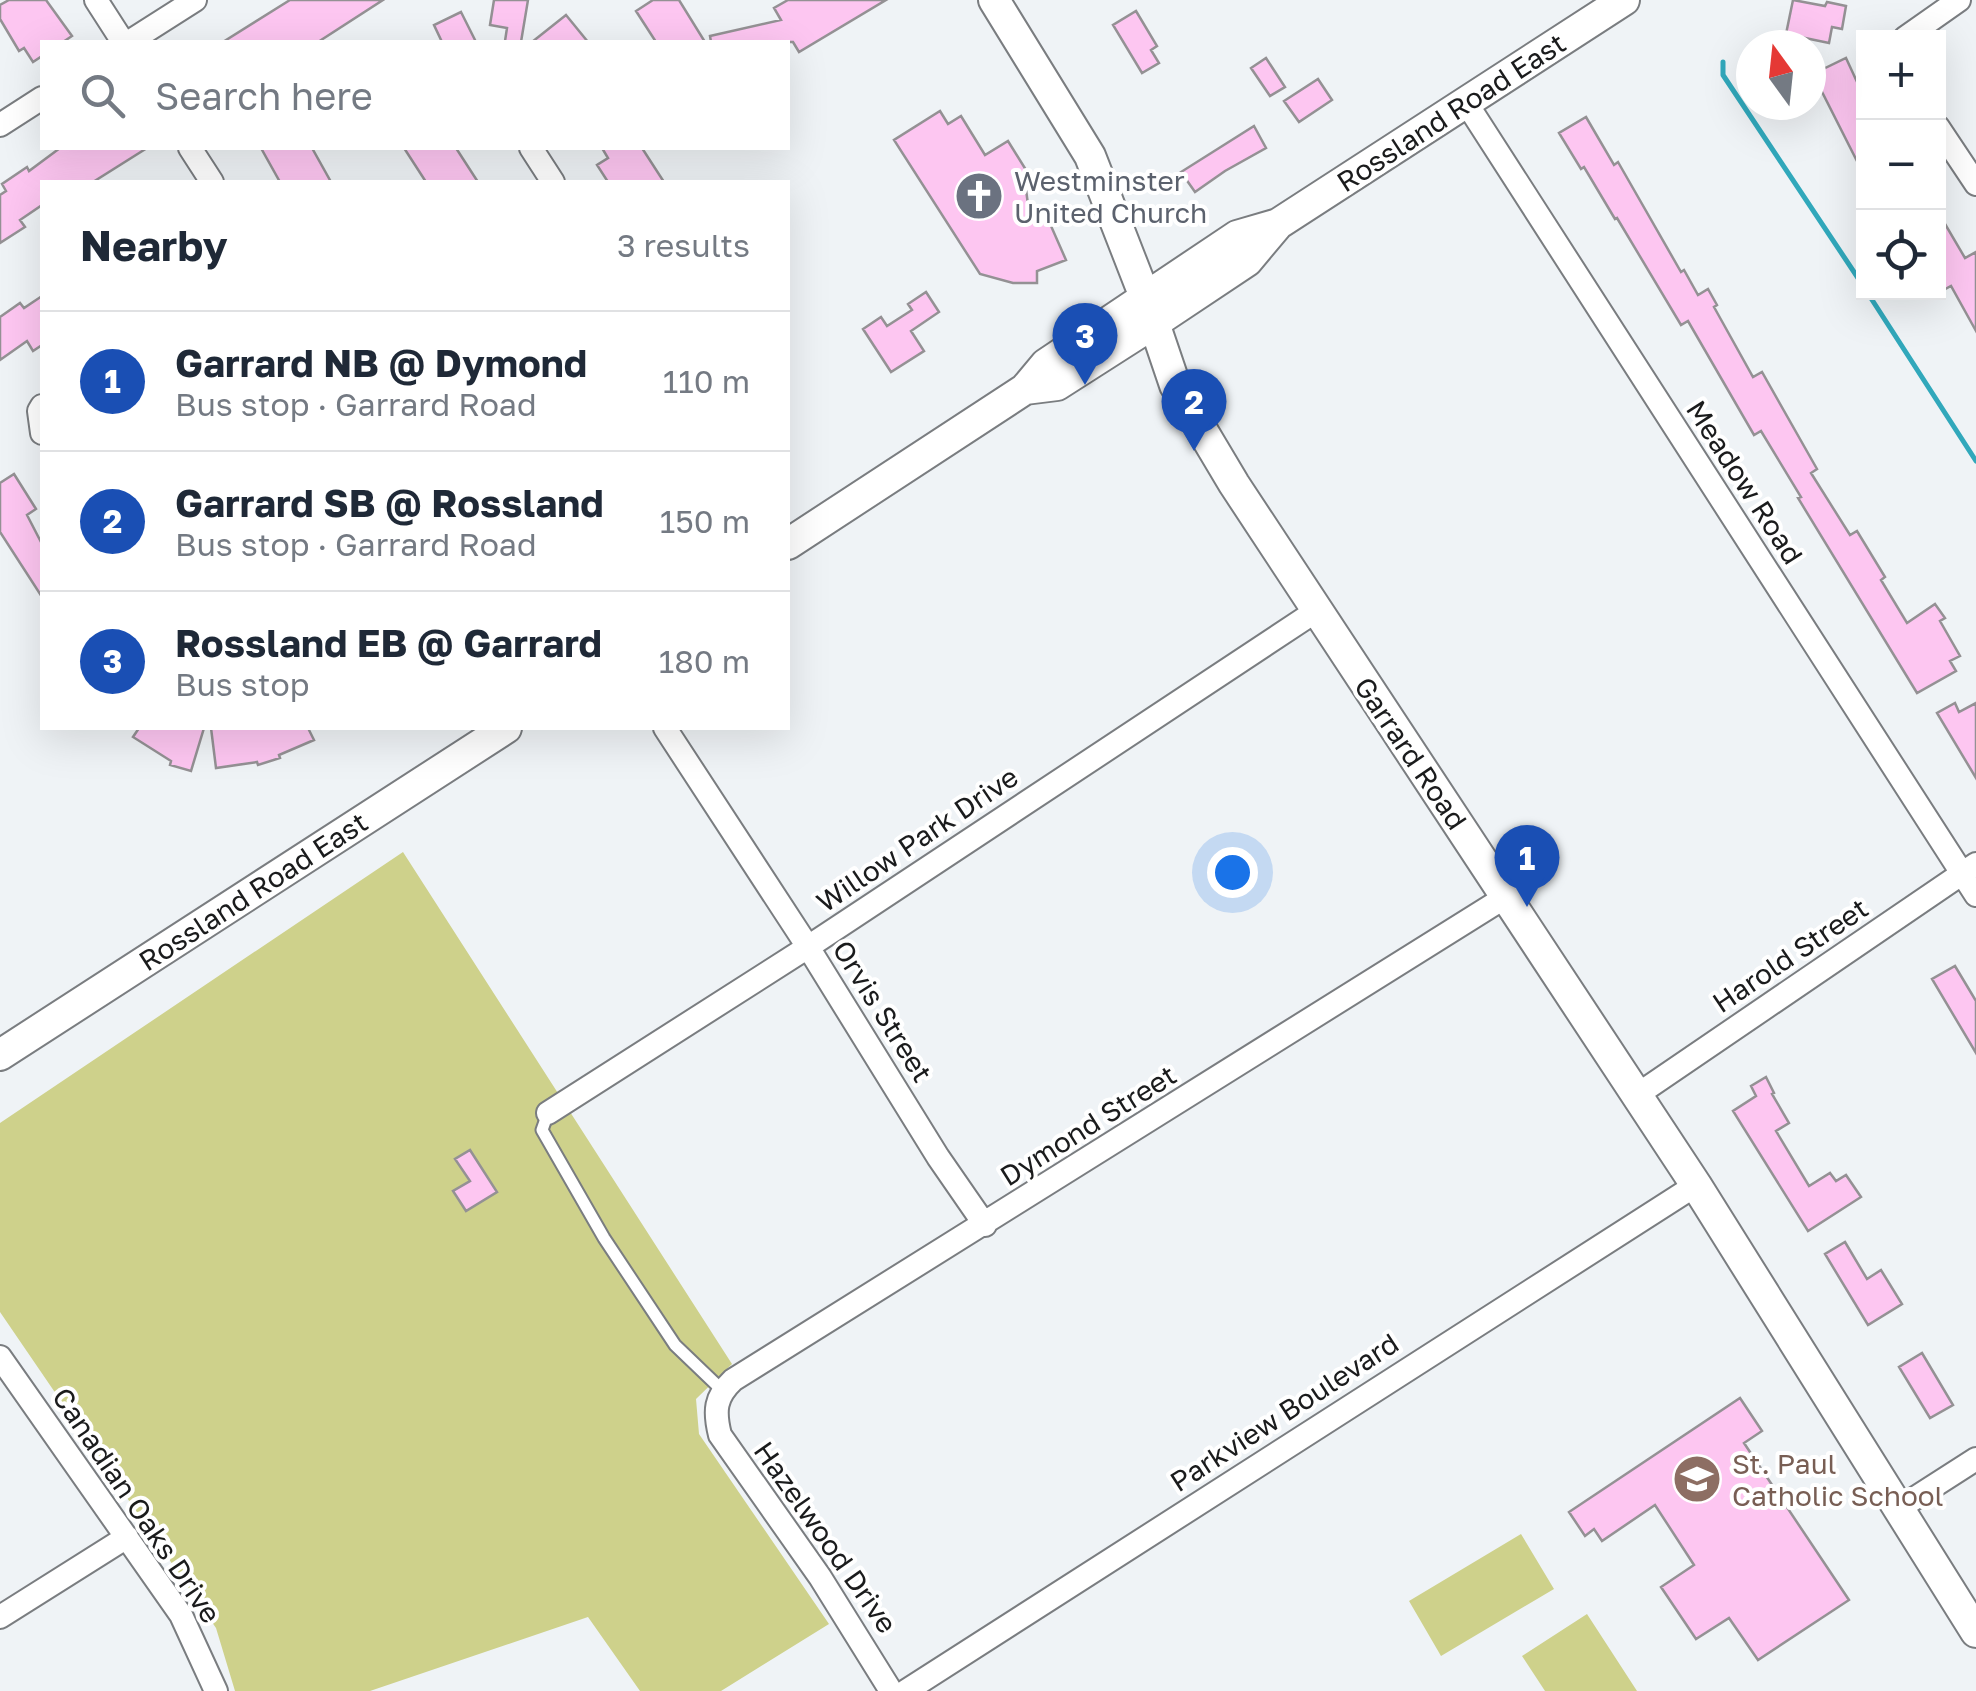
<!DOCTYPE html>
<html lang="en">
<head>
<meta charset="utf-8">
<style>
  body { margin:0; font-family:"Golos Text",sans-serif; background:#f6f6f7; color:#1f2937 }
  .controls { position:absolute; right:30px; top:30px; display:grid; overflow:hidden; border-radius:0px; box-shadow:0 10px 40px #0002 }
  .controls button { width:90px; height:90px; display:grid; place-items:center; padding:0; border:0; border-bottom:2px solid #e0e1e3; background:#fff; color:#1f2937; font:50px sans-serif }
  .compass { position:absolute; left:1736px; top:30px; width:90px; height:90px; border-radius:50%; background:#fff; box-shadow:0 10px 40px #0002; rotate:345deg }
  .you { position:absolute; left:1232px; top:872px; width:35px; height:35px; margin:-25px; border:8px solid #fff; border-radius:50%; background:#1a73e8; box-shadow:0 0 0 15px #1a73e833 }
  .badge { display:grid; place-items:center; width:65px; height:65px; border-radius:50%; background:#0f766e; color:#fff; font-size:32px; font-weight:700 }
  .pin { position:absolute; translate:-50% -82px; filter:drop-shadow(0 2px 5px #0008) }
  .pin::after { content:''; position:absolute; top:52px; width:35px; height:30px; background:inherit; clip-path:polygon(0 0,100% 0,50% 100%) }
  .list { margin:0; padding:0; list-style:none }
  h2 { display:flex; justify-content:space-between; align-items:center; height:130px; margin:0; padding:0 40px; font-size:42px }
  h2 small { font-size:32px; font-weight:400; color:#747a83 }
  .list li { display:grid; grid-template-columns:65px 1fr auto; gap:30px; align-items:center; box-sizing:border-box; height:140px; padding:0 40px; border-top:2px solid #e0e1e3 }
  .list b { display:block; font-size:38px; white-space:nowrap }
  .list p { margin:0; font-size:32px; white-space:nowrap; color:#747a83 }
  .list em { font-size:32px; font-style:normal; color:#747a83 }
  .icon { flex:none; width:55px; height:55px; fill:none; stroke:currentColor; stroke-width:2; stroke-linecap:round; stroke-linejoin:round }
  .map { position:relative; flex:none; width:1976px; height:1691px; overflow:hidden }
  .search { position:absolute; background:#fff; box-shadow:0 10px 40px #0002; left:40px; top:40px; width:750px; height:110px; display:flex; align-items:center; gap:25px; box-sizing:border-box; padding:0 35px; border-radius:0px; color:#747a83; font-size:38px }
  .panel { position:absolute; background:#fff; box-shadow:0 10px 40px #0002; left:40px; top:180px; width:750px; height:550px; border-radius:0px }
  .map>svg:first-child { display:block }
</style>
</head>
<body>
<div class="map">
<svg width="1976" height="1691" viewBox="0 0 1976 1691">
  <rect width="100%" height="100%" fill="#eff3f6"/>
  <!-- green -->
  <path fill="#ced18b" d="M403,852L732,1364L696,1399L699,1434L829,1624L721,1691H640L588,1617L370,1691H235L216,1628L0,1312V1123Z
    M1521,1534L1554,1589L1441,1656L1409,1601Z
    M1587,1614L1637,1691H1545L1522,1656Z"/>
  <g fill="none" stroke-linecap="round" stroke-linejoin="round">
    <!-- stream -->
    <path stroke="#31a8bb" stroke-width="5" d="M1723,62V75L1864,287
      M1867,292L1976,461"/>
  </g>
  <!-- building -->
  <path fill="#fdc6f1" stroke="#949194" stroke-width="2.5" d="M9,0H46L72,36L63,42H42V56L33,62L24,48L19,51L0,19V5Z
    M290,0H383L318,42H223Z
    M494,0H528L521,42L505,41L507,28L490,25Z
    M653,0H679L705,42H656L636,11Z
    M788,0H886L799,52L793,42H711L710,36L781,20L774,8Z
    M1793,0L1825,6L1827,2L1846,6L1842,29L1832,27L1829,43L1786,34Z
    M1136,11L1157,46L1151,50L1159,63L1142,73L1113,25Z
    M461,12L476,42H442L434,25Z
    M566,15L588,42H532Z
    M1266,58L1285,87L1270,96L1251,68Z
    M1846,58L1864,97V175L1813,74Z
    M1318,79L1332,100L1299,122L1284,101Z
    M940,111L948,124L961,116L985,155L1008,141L1031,178L1025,182L1029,212L1044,210L1066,260L1037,271V283H1013L980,274L894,140Z
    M1586,117L1614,165L1618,162L1681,272L1684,270L1698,295L1708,289L1717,305L1714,307L1753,377L1762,372L1817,469L1811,473L1850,535L1857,531L1885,577L1881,580L1907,623L1935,604L1945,618L1940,621L1960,656L1950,661L1956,671L1917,693L1798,498L1801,497L1761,431L1754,435L1688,321L1681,325L1617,218L1615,219L1584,167L1581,169L1559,133Z
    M1254,126L1266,148L1225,171L1195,192L1181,172Z
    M60,148H147L93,182H42V205L20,220L25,227L0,243V195L6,191L2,184L27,167L29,171Z
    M261,148H312L331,182H280Z
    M404,148H456L478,182H426Z
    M602,148H642L664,182H608L597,165L608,158Z
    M1938,212L1965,258L1976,252V331L1951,286L1938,293Z
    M926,292L939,312L911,331L924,351L891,372L863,329L881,317L887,326L912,310L908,304Z
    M42,296V345L33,351L27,341L0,360V317L20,303L24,308Z
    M14,474L36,509L27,515L42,544V597L0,532V483Z
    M1955,703L1959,712L1976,703V778L1937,713Z
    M139,728H204L191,771L170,765L171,761L133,737Z
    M211,728H308L314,740L279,755L280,758L258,765L257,762L216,768Z
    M1955,966L1976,1001V1053L1932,979Z
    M1766,1077L1774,1093L1772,1094L1789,1123L1776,1131L1809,1186L1830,1173L1836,1181L1846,1175L1861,1197L1808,1231L1733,1111L1756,1096L1751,1086Z
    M470,1150L497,1192L466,1211L453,1191L470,1181L455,1159Z
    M1845,1242L1867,1279L1881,1270L1902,1304L1868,1325L1825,1254Z
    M1922,1353L1953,1405L1930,1418L1899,1367Z
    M1740,1398L1762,1431L1744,1443L1849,1600L1758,1660L1729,1618L1696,1639L1661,1587L1694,1565L1655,1505L1602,1541L1594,1529L1585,1536L1569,1512Z"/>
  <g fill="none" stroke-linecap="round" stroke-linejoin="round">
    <!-- lane casing -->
    <g stroke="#7a7d80" stroke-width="15">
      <path id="lane" d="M548,1113L542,1130L604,1238L675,1345L723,1391"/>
    </g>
    <!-- street casing -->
    <g stroke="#7a7d80" stroke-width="26">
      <path id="street" d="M96,0L123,42
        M1905,38L1959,0
        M129,42L195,0
        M1465,101L1976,895
        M0,125L42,98
        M1938,127L1976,184
        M190,148L212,182
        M531,148L553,182
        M42,406L39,411L42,433
        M665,728L808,947L938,1157L985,1225
        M1637,1095L1976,864
        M548,1113L808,947L1316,611
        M0,1357L181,1615L216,1691
        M1898,1509L1976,1459
        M0,1617L127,1537
        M891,1691L820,1577L720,1435C714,1411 715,1397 733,1380L1507,896
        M906,1691L1696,1185"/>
    </g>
    <!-- secondary casing -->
    <g stroke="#7a7d80" stroke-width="34">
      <path id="secondary" d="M994,0L1090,156L1145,297
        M1154,323L1175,385L1234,484L1696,1185L1976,1632
        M1025,389L1057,385L1154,323L1247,261L1278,224
        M788,544L1025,389L1046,364L1237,236L1278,224L1624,0
        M0,1055L506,728"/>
    </g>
    <!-- lane -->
    <use href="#lane" stroke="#fff" stroke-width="11"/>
    <!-- street -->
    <use href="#street" stroke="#fff" stroke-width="22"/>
    <!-- secondary -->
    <use href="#secondary" stroke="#fff" stroke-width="30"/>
  </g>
  <!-- icons -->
  <defs>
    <g id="church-disc" transform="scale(2.5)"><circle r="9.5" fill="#6b7280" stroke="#fff"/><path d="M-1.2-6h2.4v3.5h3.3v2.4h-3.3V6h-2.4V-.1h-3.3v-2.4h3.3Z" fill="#fff"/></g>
    <g id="school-disc" transform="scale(2.5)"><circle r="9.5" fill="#8d6e63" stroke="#fff"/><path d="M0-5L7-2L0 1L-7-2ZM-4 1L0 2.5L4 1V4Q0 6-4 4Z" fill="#fff"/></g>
  </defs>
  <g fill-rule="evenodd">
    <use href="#church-disc" x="979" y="196"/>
    <use href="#school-disc" x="1697" y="1479"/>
  </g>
  <g text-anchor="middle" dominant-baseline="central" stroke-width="8" stroke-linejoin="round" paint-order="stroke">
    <!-- street labels -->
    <g font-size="28" fill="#1a1b1c" stroke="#fff">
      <text transform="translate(1451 112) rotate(-33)">Rossland Road East</text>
      <text transform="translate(1745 482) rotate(57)">Meadow Road</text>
      <text transform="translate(1411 753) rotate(56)">Garrard Road</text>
      <text transform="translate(917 839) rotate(-34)">Willow Park Drive</text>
      <text transform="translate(253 891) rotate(-33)">Rossland Road East</text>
      <text transform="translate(1790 955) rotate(-34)">Harold Street</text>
      <text transform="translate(883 1011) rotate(58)">Orvis Street</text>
      <text transform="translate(1088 1125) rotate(-32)">Dymond Street</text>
      <text transform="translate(1284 1412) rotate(-33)">Parkview Boulevard</text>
      <text transform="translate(137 1505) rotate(56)">Canadian Oaks Drive</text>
      <text transform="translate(826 1537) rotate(55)">Hazelwood Drive</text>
    </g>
    <!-- worship labels -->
    <g font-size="28" fill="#5b616d" stroke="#fff" text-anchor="start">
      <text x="1014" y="180">Westminster<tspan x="1014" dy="32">United Church</tspan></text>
    </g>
    <!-- education labels -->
    <g font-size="28" fill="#785e54" stroke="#fff" text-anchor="start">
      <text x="1732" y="1463">St. Paul<tspan x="1732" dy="32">Catholic School</tspan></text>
    </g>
  </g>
</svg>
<div class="controls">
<button>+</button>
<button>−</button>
<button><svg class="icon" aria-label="locate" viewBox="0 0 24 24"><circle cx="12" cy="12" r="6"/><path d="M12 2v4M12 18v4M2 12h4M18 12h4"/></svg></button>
</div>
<svg class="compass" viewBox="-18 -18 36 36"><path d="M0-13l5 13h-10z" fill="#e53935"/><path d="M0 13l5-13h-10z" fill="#747a83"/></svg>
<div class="you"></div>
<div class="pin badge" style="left:1527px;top:907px;background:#1a4fb4">1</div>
<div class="pin badge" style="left:1194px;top:451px;background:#1a4fb4">2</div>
<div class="pin badge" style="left:1085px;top:385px;background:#1a4fb4">3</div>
<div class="search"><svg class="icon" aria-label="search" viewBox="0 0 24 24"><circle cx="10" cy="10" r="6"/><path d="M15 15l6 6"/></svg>Search here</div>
<section class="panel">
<h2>Nearby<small>3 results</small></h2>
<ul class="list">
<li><span class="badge" style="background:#1a4fb4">1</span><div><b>Garrard NB @ Dymond</b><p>Bus stop · Garrard Road</p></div><em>110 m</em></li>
<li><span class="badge" style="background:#1a4fb4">2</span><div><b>Garrard SB @ Rossland</b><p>Bus stop · Garrard Road</p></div><em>150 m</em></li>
<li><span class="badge" style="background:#1a4fb4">3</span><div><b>Rossland EB @ Garrard</b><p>Bus stop</p></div><em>180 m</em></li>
</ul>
</section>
</div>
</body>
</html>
